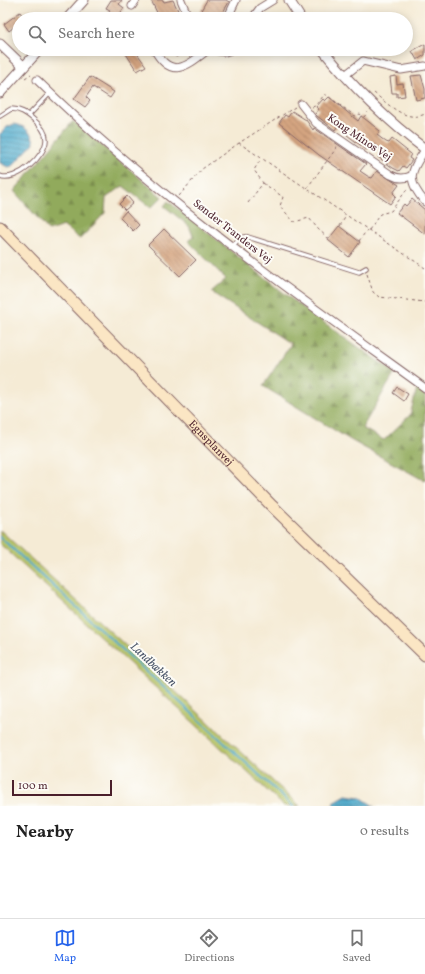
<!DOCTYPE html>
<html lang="en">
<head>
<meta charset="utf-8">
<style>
  body { margin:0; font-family:Vollkorn,serif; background:#f6f6f6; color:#222 }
  .scale { position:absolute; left:12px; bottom:10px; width:100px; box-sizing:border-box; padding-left:4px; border:2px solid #4a1f2b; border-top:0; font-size:11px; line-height:14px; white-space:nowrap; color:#4a1f2b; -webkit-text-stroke:3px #fdfcf7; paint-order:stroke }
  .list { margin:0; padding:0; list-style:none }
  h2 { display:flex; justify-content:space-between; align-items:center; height:52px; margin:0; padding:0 16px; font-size:17px }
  h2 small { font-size:13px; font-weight:400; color:#767676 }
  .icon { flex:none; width:22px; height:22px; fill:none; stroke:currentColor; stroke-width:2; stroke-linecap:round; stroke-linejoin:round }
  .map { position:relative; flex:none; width:425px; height:806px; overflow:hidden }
  .search { position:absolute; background:#fff; box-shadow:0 2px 10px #0003; left:12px; right:12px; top:12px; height:44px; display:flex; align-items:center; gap:10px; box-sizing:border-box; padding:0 14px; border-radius:22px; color:#767676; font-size:15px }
  .sheet { height:112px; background:#fff }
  nav { display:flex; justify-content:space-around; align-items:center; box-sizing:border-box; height:56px; border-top:1px solid #e0e0e0; background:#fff; font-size:11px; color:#767676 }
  nav a { display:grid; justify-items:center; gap:2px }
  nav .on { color:#2563eb }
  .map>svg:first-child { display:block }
</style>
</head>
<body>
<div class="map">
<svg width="425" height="806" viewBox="0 0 425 806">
  <defs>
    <pattern id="forest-firs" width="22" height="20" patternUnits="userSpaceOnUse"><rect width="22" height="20" fill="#91aa5c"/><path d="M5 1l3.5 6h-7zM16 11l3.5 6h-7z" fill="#788a4c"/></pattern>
    <pattern id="water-rules" width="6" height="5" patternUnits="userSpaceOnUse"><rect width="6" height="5" fill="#4eaacc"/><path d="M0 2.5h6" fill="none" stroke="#438aa6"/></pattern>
    <pattern id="building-back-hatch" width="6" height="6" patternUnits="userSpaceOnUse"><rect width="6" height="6" fill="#d4a480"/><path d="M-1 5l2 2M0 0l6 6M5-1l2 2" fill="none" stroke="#ae8569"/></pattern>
  </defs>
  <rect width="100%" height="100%" fill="#fdfcf7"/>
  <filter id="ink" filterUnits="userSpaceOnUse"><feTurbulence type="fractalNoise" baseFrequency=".025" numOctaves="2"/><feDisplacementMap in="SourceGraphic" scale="8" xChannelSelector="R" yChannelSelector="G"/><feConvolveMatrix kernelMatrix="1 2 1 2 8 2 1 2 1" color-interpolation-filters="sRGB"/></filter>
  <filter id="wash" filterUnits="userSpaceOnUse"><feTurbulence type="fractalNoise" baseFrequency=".012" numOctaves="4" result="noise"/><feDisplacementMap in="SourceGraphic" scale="16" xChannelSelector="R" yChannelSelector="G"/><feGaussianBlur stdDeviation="0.9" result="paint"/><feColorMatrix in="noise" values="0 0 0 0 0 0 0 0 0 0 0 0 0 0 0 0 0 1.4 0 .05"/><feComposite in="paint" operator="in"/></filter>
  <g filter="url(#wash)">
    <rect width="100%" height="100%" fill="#f5ebd5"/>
    <!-- grass -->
    <path fill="#b7c467" stroke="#807249" d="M0,530L300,806H284L0,544Z"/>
    <!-- forest -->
    <path fill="url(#forest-firs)" stroke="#6e6444" d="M73,121L162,197L151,208L123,186L106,198L105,213L80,239L63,226L49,231L14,191Z
      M168,201L298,304L395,373L362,428L384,440L410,415L417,388L425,394V481L352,441L263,386L291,344L211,292L226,279L188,241L193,236L189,226L164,206Z"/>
    <!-- water -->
    <path fill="url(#water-rules)" stroke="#4c647c" d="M14,124C24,125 33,133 34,143L12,166L8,167L0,163V134L7,127Z
      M346,795L360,797L374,806H333L334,802Z"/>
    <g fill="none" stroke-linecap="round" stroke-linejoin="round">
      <!-- stream -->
      <path stroke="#4eaacc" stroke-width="2" d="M0,537L293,806"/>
    </g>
    <g id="blocks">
      <!-- building -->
      <path fill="url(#building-back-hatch)" d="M111,0H122L119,4L124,8L116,19H104L110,10L106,8Z
        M151,0H163L164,2L173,0L181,17L178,19H160Z
        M207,0H226L229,2L219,19L211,15L208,19H196Z
        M20,12L25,19H19V23L9,31L4,24Z
        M425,44V55L417,60L412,51Z
        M123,49H134L146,66L137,71Z
        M171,49H190L176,57Z
        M421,75L425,89V98L416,100L411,76Z
        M396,76L397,84L403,83L405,96L397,97V93H392L390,77Z
        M90,77L114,92L110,98L93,87L86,97L90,101L85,107L74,99Z
        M329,97L358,121L361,116L369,122L380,131L377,135L386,142L389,143L392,139L411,154L409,158L412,160L406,168L403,166L399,171L393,168L378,157L383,151L375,145L372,143L367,150L347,135L349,132L339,124L335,130L317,116L315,114L319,109L316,107L323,99L325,101Z
        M292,111L306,120L313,130L314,128L366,164L360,171L369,177L372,178L377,171L399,185L393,193L396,196L390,204L319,155L279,123L285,115L288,117Z
        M127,196L133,203L125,210L119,204Z
        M412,199L425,210V234L397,213L404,204L406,206Z
        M126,211L139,225L133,231L120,218Z
        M339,226L360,242L349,257L328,240Z
        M164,229L196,260L180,276L148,245Z
        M397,387L408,394L404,401L393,393Z"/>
    </g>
  </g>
  <g filter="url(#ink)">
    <use href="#blocks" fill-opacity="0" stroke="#866666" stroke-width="1"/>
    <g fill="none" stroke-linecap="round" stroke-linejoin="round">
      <!-- service casing -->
      <g stroke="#866666" stroke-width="5.5">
        <path id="service" d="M29,115L50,93
          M0,116L11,109C20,109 26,113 33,119C39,124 46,131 46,139C47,155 16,183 0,176
          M233,246C238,240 240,236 248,237L359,272L366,268"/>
      </g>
      <!-- minor casing -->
      <g stroke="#866666" stroke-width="9">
        <path id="minor" d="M181,0L189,19
          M132,6L136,0
          M227,19L236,0
          M252,19L260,8L273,0
          M154,49C171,80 186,67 209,49
          M208,49L225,52L234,49
          M344,76L363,61L401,70L425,66
          M37,80C155,196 291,291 425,388
          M301,104L316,123L391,175C398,179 404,179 411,176
          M425,150C410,172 406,180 425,202"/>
      </g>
      <!-- tertiary casing -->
      <g stroke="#866666" stroke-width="11">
        <path id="tertiary" d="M289,0L301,19
          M67,19L84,0
          M0,44L24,67
          M322,49C353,87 386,120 425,149
          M0,93L40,49"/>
      </g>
      <!-- secondary casing -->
      <g stroke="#866666" stroke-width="13">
        <g id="secondary">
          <path id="s1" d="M0,227L272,506L425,655"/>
        </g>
      </g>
      <!-- path -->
      <path stroke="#866666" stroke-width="1" stroke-dasharray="3 3" stroke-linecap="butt" d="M25,78L31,74
        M374,93C388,104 406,123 425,114
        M295,107L239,143L425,268
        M312,107L315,106L325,94L355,116L360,114L364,117L368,112
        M263,183L283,197L280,206L294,222L309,218L318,229L329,239
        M307,188L335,150L337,146
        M179,196L202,169L239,143
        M248,203L263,183L254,170L261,159
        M340,226L346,216
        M369,230L380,214L391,211L408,188
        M359,241L367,230
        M367,274L373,292L379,297L425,302"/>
      <!-- service -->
      <use href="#service" stroke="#fff" stroke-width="3.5"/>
      <!-- minor -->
      <use href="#minor" stroke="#fff" stroke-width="7"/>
      <!-- tertiary -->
      <use href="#tertiary" stroke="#fff" stroke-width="9"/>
      <!-- secondary -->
      <use href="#secondary" stroke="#fbe6c4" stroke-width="11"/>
    </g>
  </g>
  <g text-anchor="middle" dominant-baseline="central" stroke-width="4" stroke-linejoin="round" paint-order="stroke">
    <!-- street labels -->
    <g font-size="11" fill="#4a1f2b" stroke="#fdfcf7">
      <text transform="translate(359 138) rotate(34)">Kong Minos Vej</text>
      <text transform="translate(232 232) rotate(38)">Sønder Tranders Vej</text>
      <text stroke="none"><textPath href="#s1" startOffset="302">Egnsplanvej</textPath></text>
    </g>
    <!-- water labels -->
    <g font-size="12" font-style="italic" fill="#4c576b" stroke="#fdfcf7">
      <text transform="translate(153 665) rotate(43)">Landbækken</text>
    </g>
  </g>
</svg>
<div class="scale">100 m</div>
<div class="search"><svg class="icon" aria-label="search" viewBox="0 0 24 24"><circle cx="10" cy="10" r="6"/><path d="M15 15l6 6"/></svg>Search here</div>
</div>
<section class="sheet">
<h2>Nearby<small>0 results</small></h2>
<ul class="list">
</ul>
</section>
<nav>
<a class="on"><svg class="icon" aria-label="map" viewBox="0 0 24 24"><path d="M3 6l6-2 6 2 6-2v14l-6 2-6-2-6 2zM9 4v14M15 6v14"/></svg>Map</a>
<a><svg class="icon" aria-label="directions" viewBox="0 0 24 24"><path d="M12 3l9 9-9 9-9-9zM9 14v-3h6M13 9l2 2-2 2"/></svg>Directions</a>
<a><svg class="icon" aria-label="saved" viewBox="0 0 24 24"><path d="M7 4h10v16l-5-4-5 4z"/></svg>Saved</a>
</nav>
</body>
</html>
